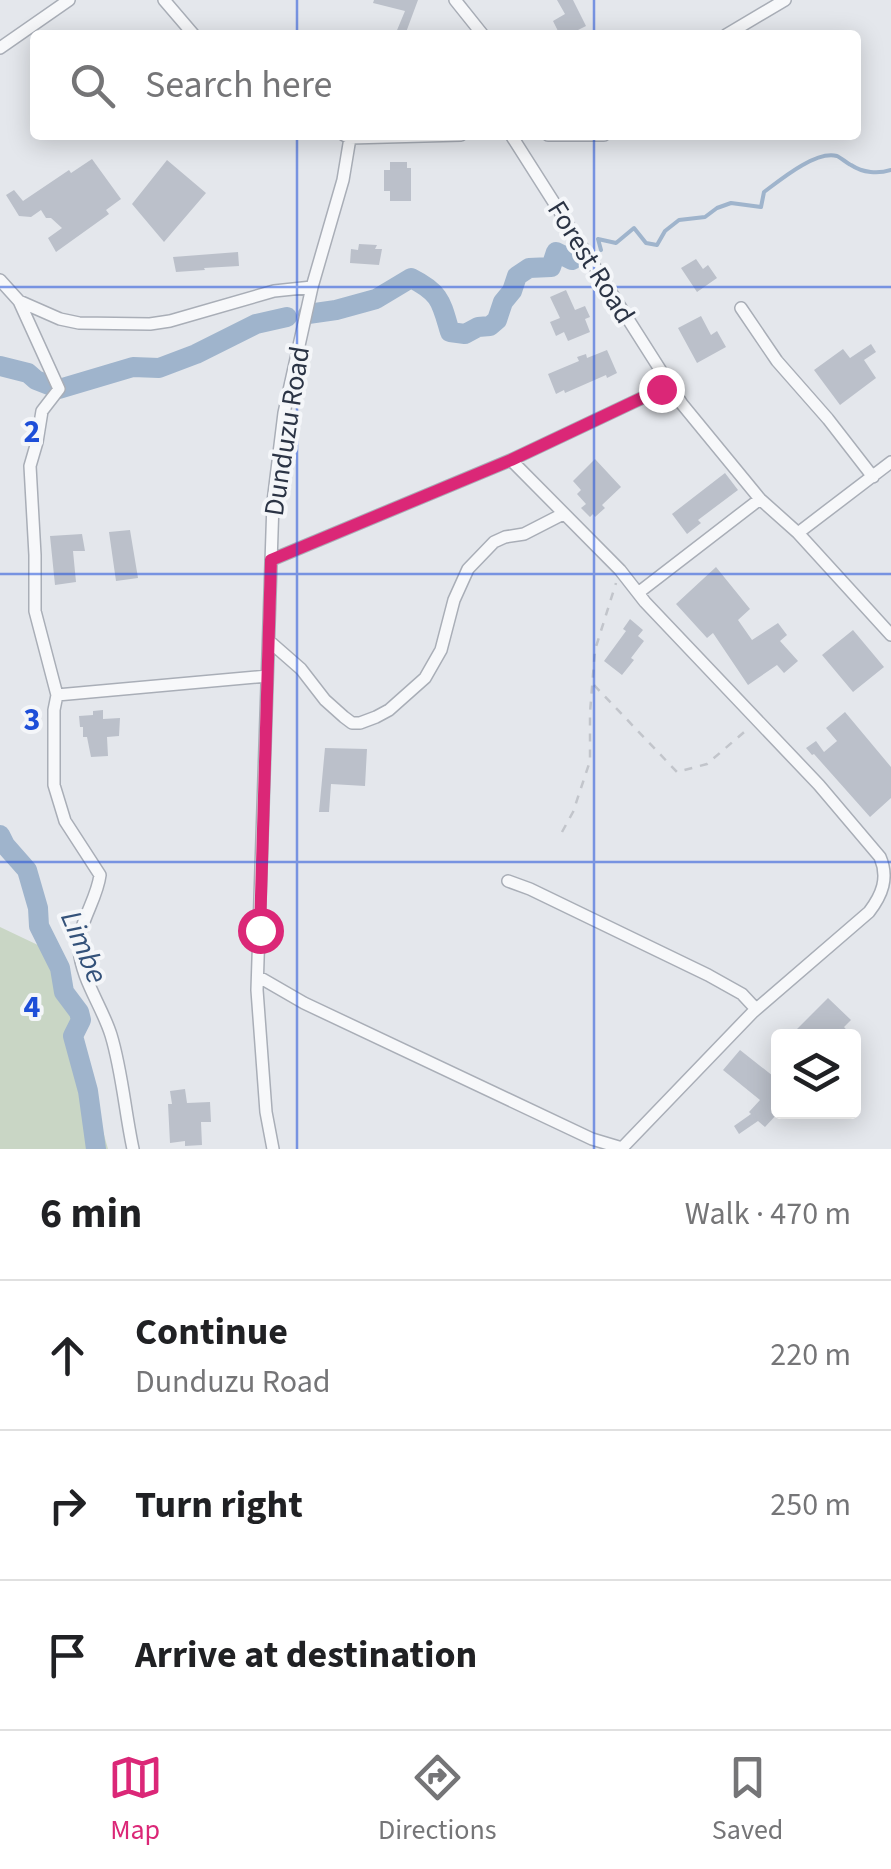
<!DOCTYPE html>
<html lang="en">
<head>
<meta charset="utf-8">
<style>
  body { margin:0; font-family:"Source Sans 3",sans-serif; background:#f6f6f6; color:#202124 }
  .controls { position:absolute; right:30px; bottom:30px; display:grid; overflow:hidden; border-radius:10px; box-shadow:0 5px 25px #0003 }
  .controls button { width:90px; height:90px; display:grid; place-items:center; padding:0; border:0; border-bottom:2px solid #e0e0e0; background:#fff; color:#202124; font:50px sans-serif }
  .stop { position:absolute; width:30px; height:30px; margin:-22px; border:8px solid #db2777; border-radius:50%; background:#fff }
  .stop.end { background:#db2777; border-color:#fff; box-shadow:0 2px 10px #0008 }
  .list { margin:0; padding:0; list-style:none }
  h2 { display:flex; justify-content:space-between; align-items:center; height:130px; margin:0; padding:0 40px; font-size:42px }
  h2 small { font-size:32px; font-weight:400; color:#757577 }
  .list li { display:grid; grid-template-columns:65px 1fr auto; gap:30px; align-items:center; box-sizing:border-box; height:150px; padding:0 40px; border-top:2px solid #e0e0e0 }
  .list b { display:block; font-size:38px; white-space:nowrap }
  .list p { margin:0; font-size:32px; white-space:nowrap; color:#757577 }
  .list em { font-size:32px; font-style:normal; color:#757577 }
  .icon { flex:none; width:55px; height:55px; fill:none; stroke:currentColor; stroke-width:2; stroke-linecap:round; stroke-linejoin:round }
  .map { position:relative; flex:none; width:891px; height:1149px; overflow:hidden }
  .search { position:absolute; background:#fff; box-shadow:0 5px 25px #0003; left:30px; right:30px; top:30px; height:110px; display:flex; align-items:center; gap:25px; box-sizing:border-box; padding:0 35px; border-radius:10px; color:#757577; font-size:38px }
  .sheet { height:580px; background:#fff }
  nav { display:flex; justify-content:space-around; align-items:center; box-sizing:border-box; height:140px; border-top:2px solid #e0e0e0; background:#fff; font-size:28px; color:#757577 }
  nav a { display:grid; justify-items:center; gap:5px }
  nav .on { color:#db2777 }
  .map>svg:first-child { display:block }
</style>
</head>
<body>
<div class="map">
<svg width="891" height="1149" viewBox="0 0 891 1149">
  <rect width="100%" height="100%" fill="#e4e7ec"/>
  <!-- green -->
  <path fill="#c9d6c5" d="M0,927L61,956L95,1103L108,1149H0Z"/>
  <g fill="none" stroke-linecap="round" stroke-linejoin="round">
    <!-- stream -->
    <path stroke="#9fb4cc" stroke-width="4" d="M601,250L598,239L616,243L634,228L646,243L657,245L665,231L679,220L705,217L717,208L731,203L761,207L764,192C780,180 816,150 837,156C838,156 850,165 851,165C863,173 878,174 891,170"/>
    <!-- river -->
    <path stroke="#9fb4cc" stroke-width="20" d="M308,314L336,310L376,299L411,278C441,293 441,302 450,332L465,334L478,327L490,326L497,320L503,302L512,291L517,276L529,268L551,267L556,252L572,260
      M0,366L28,373L36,380L59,389L133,367L159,368L196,354L256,324L287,317
      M0,835L5,845L27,870L38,908L39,926L60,968L64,992L79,1012L81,1020L73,1036L88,1091L96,1149"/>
  </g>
  <!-- building -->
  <path fill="#bbc0ca" d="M374,0H418L405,35H395L405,11L373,3Z
    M557,0H573L586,26L568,35H560L553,21L565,14Z
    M92,159L121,199L106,210L109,214L56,252L48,238L62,228L51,218H46L41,210L31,217L19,216L6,195L14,190L23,201L69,170L71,173Z
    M167,160L206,193L164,242L132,204Z
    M390,162H407V168H411V201H390V191H384V170H390Z
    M359,244L377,245L375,249H382L379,265L350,263L351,249L358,250Z
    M238,252L239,266L204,268L205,270L176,272L173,257Z
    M696,259L703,269L708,265L717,278L697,292L681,268Z
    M566,290L575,310L585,306L590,317L585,319L590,332L568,341L564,332L556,336L550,322L560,318L550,297Z
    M701,316L711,335L717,331L726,347L697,363L678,328Z
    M871,344L876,352L864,360L876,378L840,405L814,370L843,349L850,358Z
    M607,350L617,373L607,378L606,375L565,393L564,390L556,394L548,374L579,361L577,357L586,354L587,358Z
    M595,459L621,487L602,505L605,508L595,517L593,514L590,517L581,508L586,504L577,494L581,490L573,481Z
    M725,473L738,490L698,520L701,523L687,534L672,514Z
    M130,530L138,578L116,581L109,532Z
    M82,534L85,551H73L76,582L55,585L50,536Z
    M716,567L750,609L738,620L752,640L778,623L787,635L780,641L798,661L784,673L777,665L748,685L713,633L707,638L676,604Z
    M630,619L643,630L638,636L644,641L631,658L634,660L622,675L604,661L626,631L623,629Z
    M853,630L884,667L853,692L822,655Z
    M103,710V719L120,718L119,736L107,737L108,756L91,757L87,737H83V727H80L79,716L93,715V711Z
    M845,712L891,767V798L870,817L814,754L812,755L806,748L816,741L824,752L837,741L826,728Z
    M325,748L367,749L365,786L331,784L329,812H319Z
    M828,998L851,1020L844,1027L852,1036H804L797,1029Z
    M740,1050L778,1080V1113L765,1127L758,1121L739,1134L734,1126L751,1114L749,1112L760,1100L723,1070Z
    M185,1089L187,1103L210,1102L211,1122H201L202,1145L185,1146V1141L170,1143L168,1104H172L170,1091Z"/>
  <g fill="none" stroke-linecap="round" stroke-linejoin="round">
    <!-- minor casing -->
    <g stroke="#a9aeb7" stroke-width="14">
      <path id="minor" d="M164,0L194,35
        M455,0L483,35
        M726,35L785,0
        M0,48L69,0
        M344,135L350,138L461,135
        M511,135L682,404L760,499L798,533L891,635
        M548,135H604
        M0,280L19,301L60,319L79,323L150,324L170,321L274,291L312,287
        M19,301L59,389L42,411L37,442L30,466L35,555V611L57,695L54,710V785L65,821L100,875C97,900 78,923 79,948C81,979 102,1006 111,1035C122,1071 125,1112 133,1149
        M741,308L777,361L828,419L873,477
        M798,533L891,462
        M271,560L511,460L661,389H671
        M638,593L760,499
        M269,641L301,669L325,700L344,717L352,723H360L376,717L389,710L425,678L441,650L454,600L468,569L494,542L505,537L524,534L563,514
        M57,695L267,676
        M508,881L530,889L708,975L742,994L756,1009
        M259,977L304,1003L592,1139L622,1148L753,1012L869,912C882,895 889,878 880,857L819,785L645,602L620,570L511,460
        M273,1149L266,1112L257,990L273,502L284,413L312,287L343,180L350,138"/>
    </g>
    <!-- path -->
    <path stroke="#c2c5cb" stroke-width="2.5" stroke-dasharray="8 8" stroke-linecap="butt" d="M594,685L677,772L707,764L750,727
      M562,832L573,812L590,761V713L595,650L616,583"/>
    <!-- minor -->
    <use href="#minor" stroke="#f7f8fa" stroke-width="11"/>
  </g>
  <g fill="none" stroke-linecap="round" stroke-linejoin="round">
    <!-- route -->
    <path stroke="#db2777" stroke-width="12" d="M260,930L271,560L511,460L661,389"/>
  </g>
  <!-- grid -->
  <path fill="none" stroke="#1d4ed8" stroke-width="2.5" stroke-opacity="0.55" d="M297,0V35M594,0V35M297,135V1149M594,135V1149M0,287H891M0,574H891M0,862H891"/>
  <g text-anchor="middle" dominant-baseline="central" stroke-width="8" stroke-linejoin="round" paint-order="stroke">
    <!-- street labels -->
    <g font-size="28" fill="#2b3445" stroke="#f4f6f9">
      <text transform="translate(591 262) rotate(58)">Forest Road</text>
      <text transform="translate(287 431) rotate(-81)">Dunduzu Road</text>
    </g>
    <!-- water labels -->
    <g font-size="30" font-style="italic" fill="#34527a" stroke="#f4f6f9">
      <text transform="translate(84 947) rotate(67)">Limbe</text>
    </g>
  </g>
  <g font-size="32" text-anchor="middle" font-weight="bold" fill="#1d4ed8" stroke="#f4f6f9" stroke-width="8" stroke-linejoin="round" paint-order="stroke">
    <text x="32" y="442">2</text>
    <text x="32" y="730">3</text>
    <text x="32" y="1017">4</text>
  </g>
</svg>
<div class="controls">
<button><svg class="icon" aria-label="layers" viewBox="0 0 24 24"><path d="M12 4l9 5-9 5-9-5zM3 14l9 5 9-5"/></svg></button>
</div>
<div class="stop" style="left:260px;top:930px"></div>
<div class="stop end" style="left:661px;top:389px"></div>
<div class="search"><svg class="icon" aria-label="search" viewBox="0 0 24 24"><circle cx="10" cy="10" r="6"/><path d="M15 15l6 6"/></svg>Search here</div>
</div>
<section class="sheet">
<h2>6 min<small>Walk · 470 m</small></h2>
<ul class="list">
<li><svg class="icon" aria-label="ahead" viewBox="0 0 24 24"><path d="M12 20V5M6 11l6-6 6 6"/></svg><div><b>Continue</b><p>Dunduzu Road</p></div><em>220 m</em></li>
<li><svg class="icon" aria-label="right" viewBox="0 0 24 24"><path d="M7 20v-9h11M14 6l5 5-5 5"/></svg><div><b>Turn right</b></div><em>250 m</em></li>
<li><svg class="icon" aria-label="arrive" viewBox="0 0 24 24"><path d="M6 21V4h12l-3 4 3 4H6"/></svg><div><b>Arrive at destination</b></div></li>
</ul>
</section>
<nav>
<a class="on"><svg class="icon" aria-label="map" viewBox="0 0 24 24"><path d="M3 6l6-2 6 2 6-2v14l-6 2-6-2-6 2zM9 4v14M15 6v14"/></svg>Map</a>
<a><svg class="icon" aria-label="directions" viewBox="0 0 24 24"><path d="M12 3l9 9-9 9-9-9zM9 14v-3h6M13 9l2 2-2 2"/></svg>Directions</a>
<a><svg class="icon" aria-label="saved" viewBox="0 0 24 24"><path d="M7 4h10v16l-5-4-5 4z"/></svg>Saved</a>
</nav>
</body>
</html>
